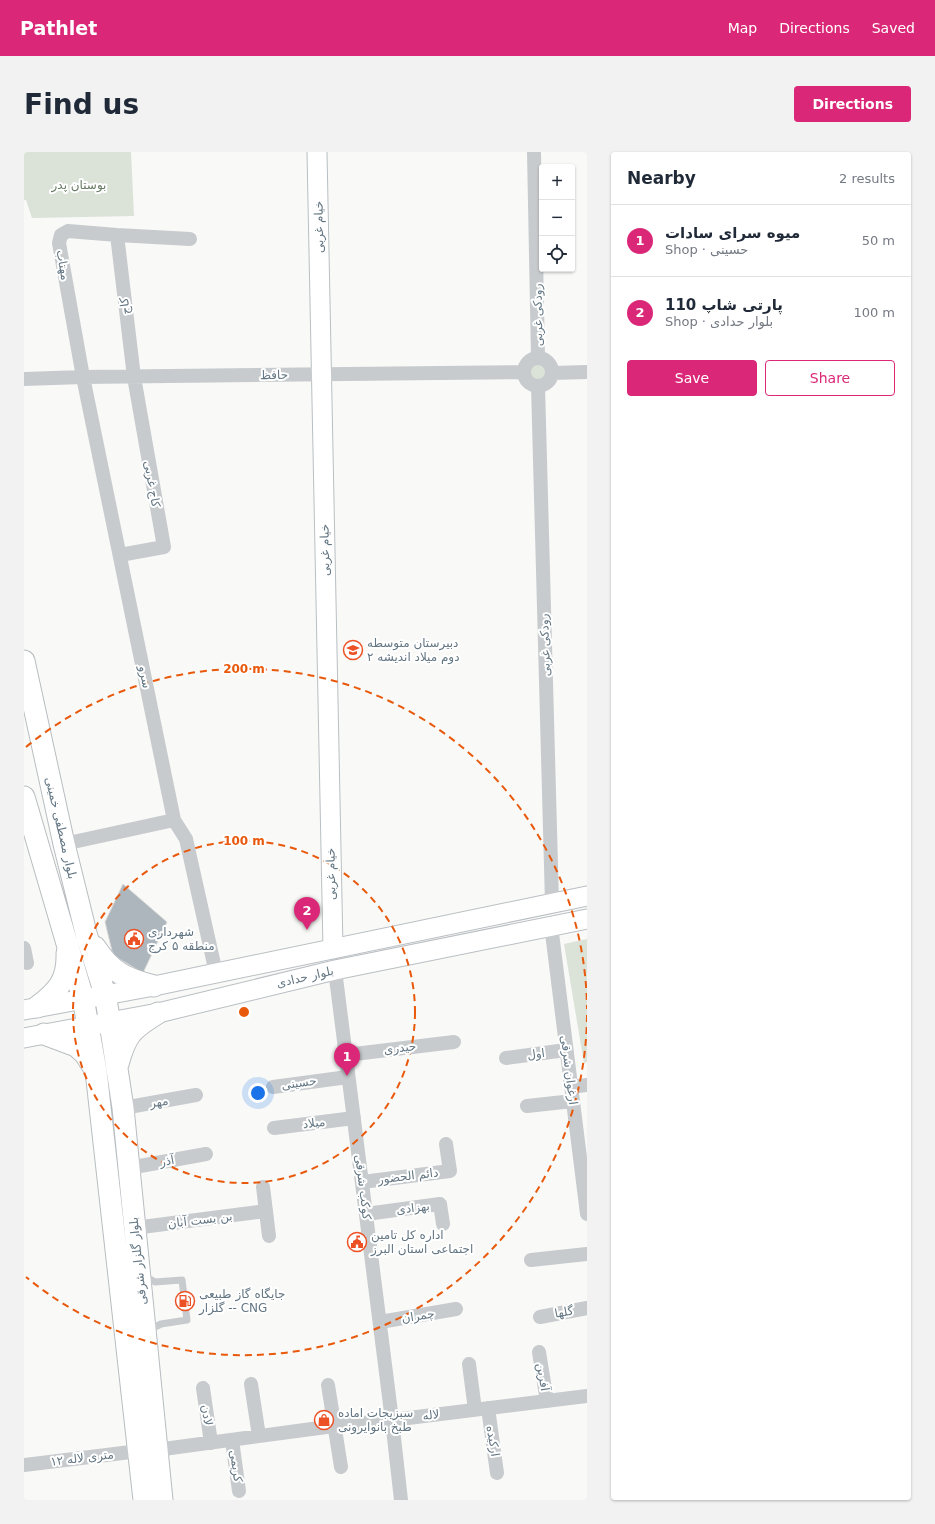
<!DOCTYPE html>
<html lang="en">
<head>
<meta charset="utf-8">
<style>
  body { margin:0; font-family:"DejaVu Sans",Vazirmatn,sans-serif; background:#f2f2f3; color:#1f2937 }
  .controls { position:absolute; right:12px; top:12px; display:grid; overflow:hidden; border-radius:4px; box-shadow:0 1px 3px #0004 }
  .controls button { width:36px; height:36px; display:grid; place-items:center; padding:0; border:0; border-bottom:1px solid #e0e1e3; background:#fff; color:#1f2937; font:20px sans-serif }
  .you { position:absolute; left:234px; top:941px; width:14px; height:14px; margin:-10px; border:3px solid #fff; border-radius:50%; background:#1a73e8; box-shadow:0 0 0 6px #1a73e833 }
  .badge { display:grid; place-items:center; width:26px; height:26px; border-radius:50%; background:#db2777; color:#fff; font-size:13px; font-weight:700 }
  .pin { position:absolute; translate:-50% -33px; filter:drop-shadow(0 1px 2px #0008) }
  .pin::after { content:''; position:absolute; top:21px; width:14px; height:12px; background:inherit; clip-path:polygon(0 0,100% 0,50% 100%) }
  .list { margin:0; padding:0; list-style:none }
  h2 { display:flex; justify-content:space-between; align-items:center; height:52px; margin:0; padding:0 16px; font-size:17px }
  h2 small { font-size:13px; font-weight:400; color:#747a83 }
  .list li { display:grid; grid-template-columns:26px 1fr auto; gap:12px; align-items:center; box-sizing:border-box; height:72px; padding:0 16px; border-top:1px solid #e0e1e3 }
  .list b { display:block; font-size:15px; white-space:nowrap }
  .list p { margin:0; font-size:13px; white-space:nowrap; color:#747a83 }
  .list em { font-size:13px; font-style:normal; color:#747a83 }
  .actions { display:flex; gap:8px; padding:12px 16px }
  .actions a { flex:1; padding:9px 0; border:1px solid #db2777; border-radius:4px; text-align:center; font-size:14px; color:#db2777 }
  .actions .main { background:#db2777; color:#fff }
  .icon { flex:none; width:22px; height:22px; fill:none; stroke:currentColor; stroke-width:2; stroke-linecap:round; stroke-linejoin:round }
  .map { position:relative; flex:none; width:563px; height:1348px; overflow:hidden; border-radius:4px }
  header { display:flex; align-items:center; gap:24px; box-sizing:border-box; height:56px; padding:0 20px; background:#db2777; color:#fff }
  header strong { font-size:19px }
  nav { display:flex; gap:22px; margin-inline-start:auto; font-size:14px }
  .intro { display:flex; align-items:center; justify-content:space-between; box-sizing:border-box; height:96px; padding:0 24px }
  h1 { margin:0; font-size:28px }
  .button { padding:10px 18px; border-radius:4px; background:#db2777; color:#fff; font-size:14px; font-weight:700 }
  main { display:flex; gap:24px; padding:0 24px }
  aside { flex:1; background:#fff; border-radius:4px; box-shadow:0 1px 3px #0004 }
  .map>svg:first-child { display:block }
</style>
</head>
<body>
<header>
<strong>Pathlet</strong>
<nav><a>Map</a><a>Directions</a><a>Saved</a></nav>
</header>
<div class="intro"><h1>Find us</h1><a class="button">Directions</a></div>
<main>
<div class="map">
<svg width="563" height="1348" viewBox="0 0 563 1348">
  <rect width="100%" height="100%" fill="#f9f9f7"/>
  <!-- green -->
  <path fill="#dbe2d8" d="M0,0H107L110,64L8,66L2,48H0Z
    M503 220a11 11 0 1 1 22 0a11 11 0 1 1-22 0Z
    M563,787V910L560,911L540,792Z"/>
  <!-- building -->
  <path fill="#adb6bc" stroke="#dbdbd9" d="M99,732L143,770L119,821L89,803L81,770Z"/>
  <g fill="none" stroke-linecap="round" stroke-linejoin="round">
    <!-- secondary casing -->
    <g stroke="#b9bfc3" stroke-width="21">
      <path id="secondary" d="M293,0L309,797
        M0,858L130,834L563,744
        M0,886L134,861L311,818L563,767"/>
    </g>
    <!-- primary casing -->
    <g stroke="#b8bdc0" stroke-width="23">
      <path id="primary" d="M0,509L40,692L63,785L81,842L86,871L99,956L138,1348
        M0,645L59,846L72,919L120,1348
        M71,795C87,820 102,827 130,834
        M13,855C33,840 44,829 43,801
        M20,882L52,894L61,902L70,916
        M94,912C102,882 108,877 134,861"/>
    </g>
    <!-- lane -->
    <path stroke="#c7cbce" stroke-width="7" d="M119,1123L131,1130L158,1128L163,1168L137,1172L123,1179"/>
    <!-- street -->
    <path stroke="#c7cbce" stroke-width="14" d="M510,0L514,206
      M93,83L110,225L140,395L96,403
      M166,87L93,83L44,79L37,83L35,91L59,225L150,668L162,687L192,821
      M500 220a14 14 0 1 1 28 0a14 14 0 1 1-28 0Z
      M528,221L563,220
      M0,227L59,225L500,220
      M514,234L528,751
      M40,692L150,668
      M527,773L563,1062
      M0,796L3,811
      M311,818L368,1268L377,1348
      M322,903L430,890
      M482,906L542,898
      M249,935L324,925
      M547,935L563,933
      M503,954L549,949
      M99,956L172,943
      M250,976L330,966
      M105,1016L182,1002
      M338,1030L426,1019L422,992
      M239,1035L245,1084
      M342,1062L416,1052L419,1072
      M110,1076L242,1059
      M507,1108L563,1102
      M516,1165L563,1156
      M356,1170L432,1157
      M515,1200L523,1249
      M445,1212L451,1258
      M227,1232L235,1284
      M304,1233L317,1315
      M179,1236L187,1291
      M464,1256L473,1321
      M208,1288L215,1339
      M132,1298L310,1274L368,1268L563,1244
      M0,1313L115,1299"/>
    <!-- secondary -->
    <use href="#secondary" stroke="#fff" stroke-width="19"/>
    <!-- primary -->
    <use href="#primary" stroke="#fff" stroke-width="21"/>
  </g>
  <!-- distance rings -->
  <g fill="none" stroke="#e8590c" stroke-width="2" stroke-dasharray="7 5">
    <circle cx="220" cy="860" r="171"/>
    <path d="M563 863A343 343 0 0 1 2 1125M2 595A343 343 0 0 1 563 857"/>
  </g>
  <!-- icons -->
  <defs>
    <g id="school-ring" transform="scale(1)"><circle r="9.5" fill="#fff" stroke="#ec5125" stroke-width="1.5"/><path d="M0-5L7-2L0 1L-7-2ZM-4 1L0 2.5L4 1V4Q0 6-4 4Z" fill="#ec5125"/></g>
    <g id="civic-ring" transform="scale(1)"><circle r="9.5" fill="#fff" stroke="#ec5125" stroke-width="1.5"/><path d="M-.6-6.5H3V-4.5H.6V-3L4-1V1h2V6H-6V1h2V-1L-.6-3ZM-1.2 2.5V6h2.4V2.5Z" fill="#ec5125"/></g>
    <g id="fuel-ring" transform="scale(1)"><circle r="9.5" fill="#fff" stroke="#ec5125" stroke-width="1.5"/><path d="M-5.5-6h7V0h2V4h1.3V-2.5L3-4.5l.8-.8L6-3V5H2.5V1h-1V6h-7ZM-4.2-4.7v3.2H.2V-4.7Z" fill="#ec5125"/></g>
    <g id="shop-ring" transform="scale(1)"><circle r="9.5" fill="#fff" stroke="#ec5125" stroke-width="1.5"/><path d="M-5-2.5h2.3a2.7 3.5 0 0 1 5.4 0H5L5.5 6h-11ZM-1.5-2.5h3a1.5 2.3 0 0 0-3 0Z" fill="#ec5125"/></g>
  </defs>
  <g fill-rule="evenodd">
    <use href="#school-ring" x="329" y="498"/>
    <use href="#civic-ring" x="110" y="787"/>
    <use href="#civic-ring" x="333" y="1090"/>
    <use href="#fuel-ring" x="161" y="1149"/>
    <use href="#shop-ring" x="300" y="1268"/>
  </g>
  <g text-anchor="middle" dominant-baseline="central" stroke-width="4" stroke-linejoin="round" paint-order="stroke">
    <!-- park labels -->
    <g font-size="12" fill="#677a62" stroke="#fff">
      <text x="55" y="33">بوستان پدر</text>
    </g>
    <!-- street labels -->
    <g font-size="12" fill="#637683" stroke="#fff">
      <text transform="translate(295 75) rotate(-91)">خیام غربی</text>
      <text transform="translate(39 113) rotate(80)">مهتاب</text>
      <text transform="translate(101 154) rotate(-97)">کاج</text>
      <text transform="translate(514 163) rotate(-91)">رودکی غربی</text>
      <text transform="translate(250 223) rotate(-1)">حافظ</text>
      <text transform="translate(128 332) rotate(80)">کاج غربی</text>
      <text transform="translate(301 398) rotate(-91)">خیام غربی</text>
      <text transform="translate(521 493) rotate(-92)">رودکی غربی</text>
      <text transform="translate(121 525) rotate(79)">سرو</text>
      <text transform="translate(37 676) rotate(77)">بلوار مصطفی خمینی</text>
      <text transform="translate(307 722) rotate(-91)">خیام غربی</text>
      <text transform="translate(281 825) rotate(-13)">بلوار حدادی</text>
      <text transform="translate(376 896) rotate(-7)">حیدری</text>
      <text transform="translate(512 902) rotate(-8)">اول</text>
      <text transform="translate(545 918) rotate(83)">ارغوان شرقی</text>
      <text transform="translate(275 931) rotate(-8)">حسینی</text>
      <text transform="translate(135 950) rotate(-10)">مهر</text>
      <text transform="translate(290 971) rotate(-7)">میلاد</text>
      <text transform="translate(143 1009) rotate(-10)">آذر</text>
      <text transform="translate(384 1024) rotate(-7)">دائم الحضور</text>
      <text transform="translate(339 1035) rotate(83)">کوکب شرقی</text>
      <text transform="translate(389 1056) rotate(-7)">بهزادی</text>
      <text transform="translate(176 1068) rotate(-7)">بن بست آبان</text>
      <text transform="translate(114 1109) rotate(-96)">بلوار گلزار شرقی</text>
      <text transform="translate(540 1160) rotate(-11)">گلها</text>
      <text transform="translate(394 1164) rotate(-9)">چمران</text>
      <text transform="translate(519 1225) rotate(81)">آفرین</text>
      <text transform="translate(183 1263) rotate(82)">لادن</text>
      <text transform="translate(407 1263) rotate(-7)">لاله</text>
      <text transform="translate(469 1289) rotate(81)">ارکیده</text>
      <text transform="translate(58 1306) rotate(-7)">۱۲ متری لاله</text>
      <text transform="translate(212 1314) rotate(82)">کریمی</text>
    </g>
    <!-- poi labels -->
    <g font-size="12" fill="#637683" stroke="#fff" text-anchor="start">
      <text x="343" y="491">دبیرستان متوسطه<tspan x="343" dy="14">دوم میلاد اندیشه ۲</tspan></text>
      <text x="124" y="780">شهرداری<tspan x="124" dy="14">منطقه ۵ کرج</tspan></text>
      <text x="347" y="1083">اداره کل تامین<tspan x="347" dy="14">اجتماعی استان البرز</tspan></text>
      <text x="175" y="1142">جایگاه گاز طبیعی<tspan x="175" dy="14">گلزار -- CNG</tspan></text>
      <text x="314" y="1261">سبزیجات اماده<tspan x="314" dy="14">طبخ بانوایرونی</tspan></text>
    </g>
  </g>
  <circle cx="220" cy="860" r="6" fill="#e8590c" stroke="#fff" stroke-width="2"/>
  <g font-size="12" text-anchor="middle" font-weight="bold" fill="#e8590c" stroke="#fff" stroke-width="4" stroke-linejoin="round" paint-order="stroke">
    <text x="220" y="521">200 m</text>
    <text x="220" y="693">100 m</text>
  </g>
</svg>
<div class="controls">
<button>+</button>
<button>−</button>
<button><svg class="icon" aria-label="locate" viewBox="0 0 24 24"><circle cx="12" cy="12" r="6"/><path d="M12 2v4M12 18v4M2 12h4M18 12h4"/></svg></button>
</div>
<div class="you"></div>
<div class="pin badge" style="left:323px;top:924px">1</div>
<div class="pin badge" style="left:283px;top:778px">2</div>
</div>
<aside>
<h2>Nearby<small>2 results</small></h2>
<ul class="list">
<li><span class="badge">1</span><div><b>میوه سرای سادات</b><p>Shop · حسینی</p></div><em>50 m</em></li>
<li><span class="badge">2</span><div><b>پارتی شاپ 110</b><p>Shop · بلوار حدادی</p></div><em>100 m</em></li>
</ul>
<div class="actions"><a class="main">Save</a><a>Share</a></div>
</aside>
</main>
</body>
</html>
